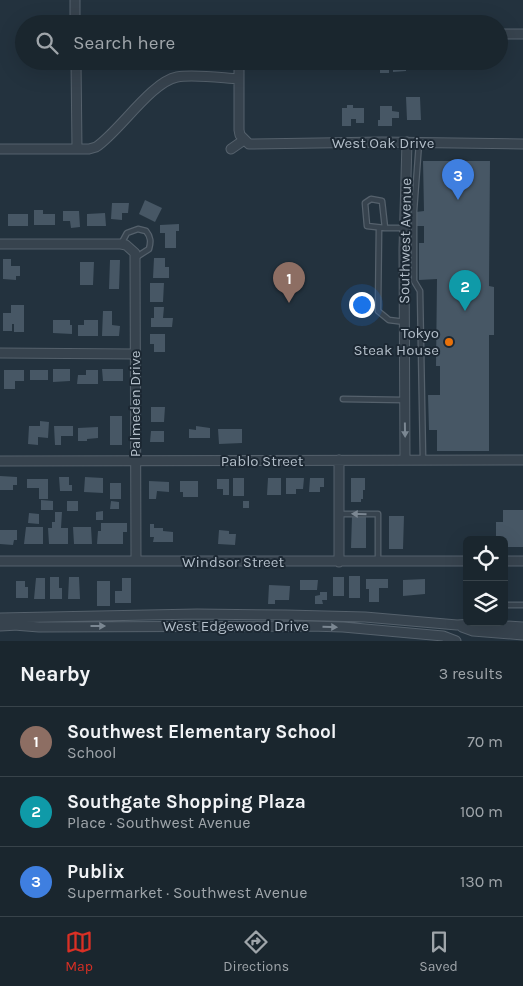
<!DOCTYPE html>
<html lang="en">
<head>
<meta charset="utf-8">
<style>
  body { margin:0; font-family:Karla,sans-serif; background:#232e36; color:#f1f3f6 }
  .controls { position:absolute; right:15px; bottom:15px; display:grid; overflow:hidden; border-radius:8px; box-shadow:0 5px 20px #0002 }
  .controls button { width:45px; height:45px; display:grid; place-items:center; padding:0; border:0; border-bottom:1px solid #38434a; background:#1a262e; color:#f1f3f6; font:25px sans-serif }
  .you { position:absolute; left:361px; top:304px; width:18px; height:18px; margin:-12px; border:4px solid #fff; border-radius:50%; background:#1a73e8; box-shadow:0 0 0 8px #1a73e833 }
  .badge { display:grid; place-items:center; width:32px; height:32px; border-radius:50%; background:#d93025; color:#fff; font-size:16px; font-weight:700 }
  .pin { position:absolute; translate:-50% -41px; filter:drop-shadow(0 1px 2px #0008) }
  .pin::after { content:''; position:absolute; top:26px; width:18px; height:15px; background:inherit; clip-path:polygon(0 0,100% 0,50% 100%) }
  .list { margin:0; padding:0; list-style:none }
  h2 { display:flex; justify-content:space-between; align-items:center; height:65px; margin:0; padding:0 20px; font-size:21px }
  h2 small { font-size:16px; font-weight:400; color:#9fa5aa }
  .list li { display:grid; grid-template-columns:32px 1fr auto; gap:15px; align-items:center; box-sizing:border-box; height:70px; padding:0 20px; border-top:1px solid #38434a }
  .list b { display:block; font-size:19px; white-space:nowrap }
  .list p { margin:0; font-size:16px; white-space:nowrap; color:#9fa5aa }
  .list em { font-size:16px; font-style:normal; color:#9fa5aa }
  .icon { flex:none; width:28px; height:28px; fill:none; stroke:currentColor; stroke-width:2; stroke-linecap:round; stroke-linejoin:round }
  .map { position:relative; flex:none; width:523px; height:641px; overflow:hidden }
  .search { position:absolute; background:#1a262e; box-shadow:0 5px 20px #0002; left:15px; right:15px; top:15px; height:55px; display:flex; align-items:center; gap:12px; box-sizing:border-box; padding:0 18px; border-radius:28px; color:#9fa5aa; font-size:19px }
  .sheet { height:275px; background:#1a262e }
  nav { display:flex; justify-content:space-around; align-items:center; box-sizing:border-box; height:70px; border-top:1px solid #38434a; background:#1a262e; font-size:14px; color:#9fa5aa }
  nav a { display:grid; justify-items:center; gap:2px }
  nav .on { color:#d93025 }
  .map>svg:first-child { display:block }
</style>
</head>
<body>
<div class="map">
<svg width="523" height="641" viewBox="0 0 523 641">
  <rect width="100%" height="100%" fill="#23323e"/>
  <!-- building -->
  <path fill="#475765" d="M292,61H317V68H301V63H292Z
    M327,61H341V69H327Z
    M380,61H389V73H380Z
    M393,61H406V71L393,72Z
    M410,61H421V69H410Z
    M406,97H420L421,120H407Z
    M347,105H353V108H364V123H356V119H351V126H342V108H347Z
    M380,106H392V111L399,112V118H392V126H378V120H380Z
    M423,161H490L489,286L494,287V335H489V451H437V430H429L428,395H440V366H436L437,279L419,280V243H424V226H416V212L424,211Z
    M145,200L162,208L155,222L139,214Z
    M112,203H129L128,213H122V220L111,219Z
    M34,210H43V214H55V225H34Z
    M63,211H79L80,227L71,228L70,221H63Z
    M105,213L106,226H87V214Z
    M8,214H28V226H8Z
    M179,224V231H176V248H165V233H160V225Z
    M154,258H165V267H169V278H153Z
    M3,259H11V266H20V276H16V280L3,279Z
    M110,260H120L119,289H109Z
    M80,262H94L93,285H80Z
    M150,283H164L163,302H150Z
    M11,305H24V332H14V324H12V331H3V313H11Z
    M154,307H164L163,318H173L172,327H151V318H154Z
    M103,311H112V325L120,326L119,336H102Z
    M53,320H70V325H72V334L53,333Z
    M84,320H98V336H78V325H84Z
    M150,334H165V352H154V344H150Z
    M53,369H70V381L53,382Z
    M102,369H123V381H103Z
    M4,370H24V381H15V389H4Z
    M30,370H48V380H30Z
    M86,370H98V384H77L78,375H86Z
    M151,407H165L164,422H151Z
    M110,416H122V445H110Z
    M40,421L49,422L48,438L38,437V445L28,444L29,426H40Z
    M54,426H73V436H61V445H55Z
    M196,426L210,428V438H189V429L196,430Z
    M98,427V438L87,439V441H78V428Z
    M218,429H242V443L219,444Z
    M151,431H164V442H150Z
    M0,476L17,477V485H13V490H0Z
    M59,477H69V485H72V491H60Z
    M85,477L103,478V493L84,492Z
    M233,478H244V496H233Z
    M268,478H281V495H267Z
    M286,478H304L303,489H296V494H286Z
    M310,478H324V487H320V492H309Z
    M351,478H365V490H363V499H361V502H351Z
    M27,479H48V499H39V488H27Z
    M217,479H229V495H223V489H217Z
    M149,481L169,482V492L157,491L156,499H149Z
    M180,481H198V497H183V492H180Z
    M110,483H121V499H110Z
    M41,500L53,501V510H41Z
    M67,501H78V511H67Z
    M111,501L119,502V509H110Z
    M243,501H249V508H243Z
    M503,510H523V547H504V540H496V522H503Z
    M103,511V520H96V512Z
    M55,512H62L61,528H68V544H49L48,528H52V522H55Z
    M29,513L39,514V524L28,523Z
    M352,516H366V548H351Z
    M389,516H404L403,549H389Z
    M101,523H127V532H123V544H97L98,531H101Z
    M150,524H154V528H163V531L173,532V542H153L154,537H150Z
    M26,527H43V544H24Z
    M73,527H91L92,544H74Z
    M0,530H17V540H14L13,545L0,544Z
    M219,530L229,531V534H236L235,545L218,544Z
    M349,576H360V598H349Z
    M50,577H59V588H62V599H50Z
    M69,577H79L80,599H68Z
    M333,577H344V596H333Z
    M36,578H45V599H34Z
    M122,578H131V603H115V591H122Z
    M366,579H388V588H379V602H369V589H366Z
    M425,579V594L403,596V580Z
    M300,580H318L317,590H300Z
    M16,581H25V587H28V598H16Z
    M97,581H110V606H97Z
    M269,585L290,586L289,600H275V604H268Z
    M320,592H327V600H322L323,604H315V596L320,595Z"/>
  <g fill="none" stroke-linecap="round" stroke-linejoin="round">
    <!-- service casing -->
    <g stroke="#55616c" stroke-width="7">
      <path id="service" d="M419,143L414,211V281L420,291L423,460
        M379,228L378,311L389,320L405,322
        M385,228L382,201L371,199L365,203L367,226L385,228H404
        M121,244L127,233L138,229L146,231C151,237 151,242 149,249L135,258
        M343,399L404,400
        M340,514H378V561
        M504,605H523"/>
    </g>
    <!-- minor casing -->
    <g stroke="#55616c" stroke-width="11">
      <path id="minor" d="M75,0V24
        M499,34H523
        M76,61L77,149
        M239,61V130L240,135L249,144L382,142L523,144
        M0,149H89L96,147C119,132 151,82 177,77C194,74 222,78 239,79
        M231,149L244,140
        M0,244H121L126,245L135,253L136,561
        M0,353L135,354
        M339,460V562
        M405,460L404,249L407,142
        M0,461L523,460
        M0,561H467
        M504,561H523
        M0,618L197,614L286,615L365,617L457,625L475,624L523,627
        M14,625L39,627L310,626L343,627L443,636L456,641
        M0,626L19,625
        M462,627L473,631L523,635"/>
    </g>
    <!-- service -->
    <use href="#service" stroke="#37434e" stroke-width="4.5"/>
    <!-- minor -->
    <use href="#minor" stroke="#37434e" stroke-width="9"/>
  </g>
  <!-- one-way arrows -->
  <defs><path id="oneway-solid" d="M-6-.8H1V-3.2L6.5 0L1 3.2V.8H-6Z" transform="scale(1.25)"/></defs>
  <g fill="#7b8792">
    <use href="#oneway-solid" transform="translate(405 430) rotate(89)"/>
    <use href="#oneway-solid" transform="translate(359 514) rotate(-179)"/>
    <use href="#oneway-solid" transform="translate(98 626)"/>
    <use href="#oneway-solid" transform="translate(330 627) rotate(1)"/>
  </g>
  <!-- markers -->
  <circle fill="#e8710a" stroke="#1c2833" stroke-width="2" cx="449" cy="342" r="5"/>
  <g text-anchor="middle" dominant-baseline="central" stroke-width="4" stroke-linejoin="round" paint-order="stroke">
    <!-- street labels -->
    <g font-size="15" fill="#b3bec9" stroke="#1c2833">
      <text x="383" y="143">West Oak Drive</text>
      <text transform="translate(405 241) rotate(-89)">Southwest Avenue</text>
      <text transform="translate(135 404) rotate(-90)">Palmeden Drive</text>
      <text x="262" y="461">Pablo Street</text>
      <text x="233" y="562">Windsor Street</text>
      <text x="236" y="626">West Edgewood Drive</text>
    </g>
    <!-- poi labels -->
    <g font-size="15" fill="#b3bec9" stroke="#1c2833" text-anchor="end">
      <text x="439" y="333">Tokyo<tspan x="439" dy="17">Steak House</tspan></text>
    </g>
  </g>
</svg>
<div class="controls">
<button><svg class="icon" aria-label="locate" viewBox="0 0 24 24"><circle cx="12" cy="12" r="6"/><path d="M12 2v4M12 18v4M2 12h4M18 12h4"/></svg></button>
<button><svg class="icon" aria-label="layers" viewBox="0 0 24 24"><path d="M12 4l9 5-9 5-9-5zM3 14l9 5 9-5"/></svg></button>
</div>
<div class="you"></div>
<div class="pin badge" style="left:289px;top:303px;background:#8d6e63">1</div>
<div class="pin badge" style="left:465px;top:311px;background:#0f9aa8">2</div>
<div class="pin badge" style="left:458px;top:200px;background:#3f7fe0">3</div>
<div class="search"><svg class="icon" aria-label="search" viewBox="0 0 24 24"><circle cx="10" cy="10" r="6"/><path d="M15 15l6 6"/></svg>Search here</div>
</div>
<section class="sheet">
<h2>Nearby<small>3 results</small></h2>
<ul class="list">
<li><span class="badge" style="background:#8d6e63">1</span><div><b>Southwest Elementary School</b><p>School</p></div><em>70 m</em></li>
<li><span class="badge" style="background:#0f9aa8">2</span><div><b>Southgate Shopping Plaza</b><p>Place · Southwest Avenue</p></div><em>100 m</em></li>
<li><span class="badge" style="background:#3f7fe0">3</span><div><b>Publix</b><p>Supermarket · Southwest Avenue</p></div><em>130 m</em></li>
</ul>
</section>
<nav>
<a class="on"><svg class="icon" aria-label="map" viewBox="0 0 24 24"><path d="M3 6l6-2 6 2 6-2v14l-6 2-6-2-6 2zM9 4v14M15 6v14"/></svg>Map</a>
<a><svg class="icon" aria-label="directions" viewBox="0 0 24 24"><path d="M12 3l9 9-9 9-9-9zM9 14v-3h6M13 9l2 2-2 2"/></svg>Directions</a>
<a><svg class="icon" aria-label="saved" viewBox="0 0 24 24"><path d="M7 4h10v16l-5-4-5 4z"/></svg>Saved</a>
</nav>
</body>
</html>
